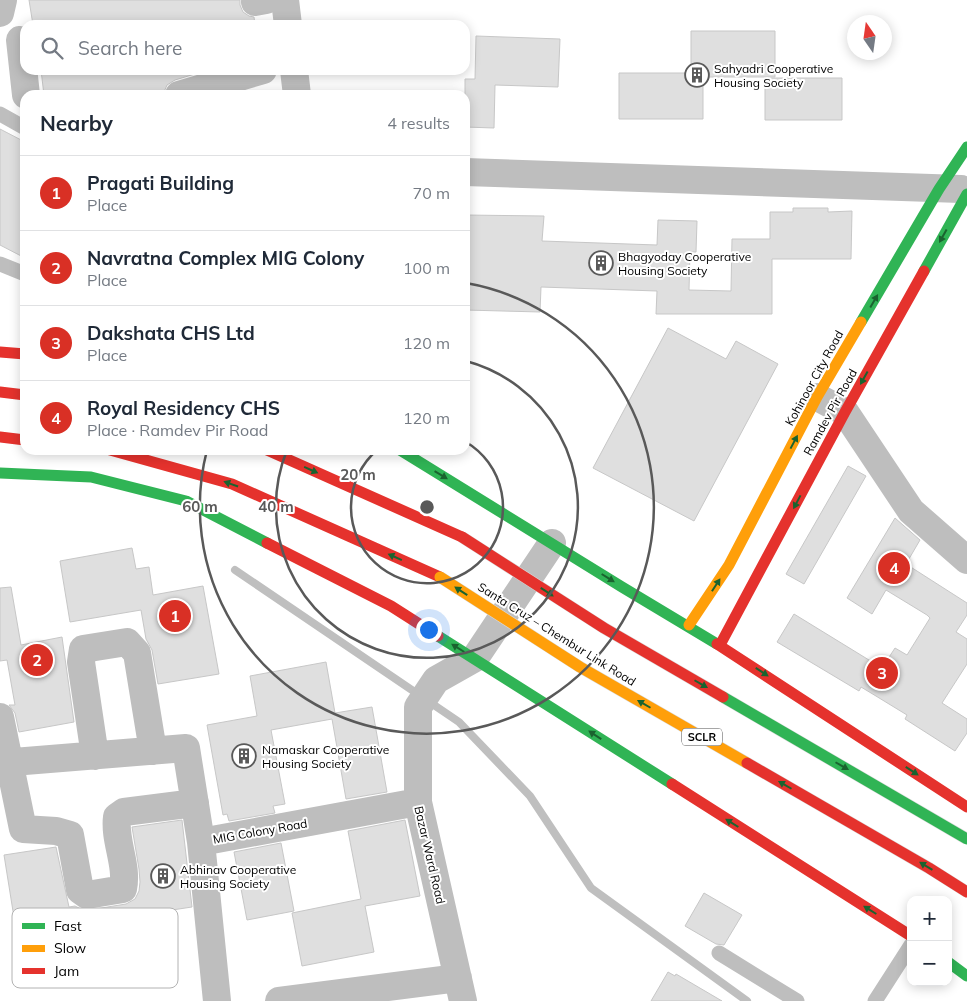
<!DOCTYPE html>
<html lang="en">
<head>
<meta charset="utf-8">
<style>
  body { margin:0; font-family:Mulish,sans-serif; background:#f2f2f3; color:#1f2937 }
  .controls { position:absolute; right:15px; bottom:15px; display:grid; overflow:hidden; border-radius:10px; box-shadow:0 2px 12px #0003 }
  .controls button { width:45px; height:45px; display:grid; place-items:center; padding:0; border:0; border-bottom:1px solid #e0e1e3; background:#fff; color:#1f2937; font:25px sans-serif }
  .compass { position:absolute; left:847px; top:15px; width:45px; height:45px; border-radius:50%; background:#fff; box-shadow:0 2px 12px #0003; rotate:347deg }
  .you { position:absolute; left:428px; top:629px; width:18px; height:18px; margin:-12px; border:4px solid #fff; border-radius:50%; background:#1a73e8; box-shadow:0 0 0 8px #1a73e833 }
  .badge { display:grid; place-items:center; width:32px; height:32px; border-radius:50%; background:#d93025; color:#fff; font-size:16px; font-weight:700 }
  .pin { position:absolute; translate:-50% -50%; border:2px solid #fff; box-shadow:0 1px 5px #0006 }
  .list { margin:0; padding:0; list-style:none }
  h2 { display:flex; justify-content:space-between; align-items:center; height:65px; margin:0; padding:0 20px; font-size:21px }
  h2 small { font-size:16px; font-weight:400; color:#747a83 }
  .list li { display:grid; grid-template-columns:32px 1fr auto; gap:15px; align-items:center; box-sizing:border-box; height:75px; padding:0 20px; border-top:1px solid #e0e1e3 }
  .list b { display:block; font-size:19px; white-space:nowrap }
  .list p { margin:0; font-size:16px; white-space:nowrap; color:#747a83 }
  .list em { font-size:16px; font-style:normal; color:#747a83 }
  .icon { flex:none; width:28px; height:28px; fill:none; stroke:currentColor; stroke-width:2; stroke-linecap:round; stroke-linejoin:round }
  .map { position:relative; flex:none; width:967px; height:1001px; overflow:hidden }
  .search { position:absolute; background:#fff; box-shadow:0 2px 12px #0003; left:20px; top:20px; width:450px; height:55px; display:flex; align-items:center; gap:12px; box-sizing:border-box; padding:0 18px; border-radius:15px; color:#747a83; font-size:19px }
  .panel { position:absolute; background:#fff; box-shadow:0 2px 12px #0003; left:20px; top:90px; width:450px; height:365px; border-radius:15px }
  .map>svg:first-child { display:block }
</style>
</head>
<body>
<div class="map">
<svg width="967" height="1001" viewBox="0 0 967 1001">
  <rect width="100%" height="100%" fill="#fff"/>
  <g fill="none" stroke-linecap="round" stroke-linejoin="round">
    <!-- stream -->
    <path stroke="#bfbfbf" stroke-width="8" d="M235,570L459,722L530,796L591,888L747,1001"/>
  </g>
  <!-- building -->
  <path fill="#dfdfdf" stroke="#c7c7c7" d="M29,0H240V5L243,12L249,16L254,17L255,25H33Z
    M691,31H775V77H703V119H619V73H691Z
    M476,36L560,39L558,87L495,85L494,128L465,127V79H475Z
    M41,70H208L175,80L167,85L164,92L151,95H44Z
    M765,78H842V120H765Z
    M0,129L25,142V258L0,245Z
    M793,208H828V212L852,211L851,259H772V314H656L657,291L541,287L540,312L465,310V215L544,216L542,241L657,245L658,220L697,221L696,252H690L689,290L731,291L732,239H770V212H793Z
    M668,328L726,359L736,341L778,364L694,521L593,468Z
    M848,466L866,476L804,584L786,574Z
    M895,518L920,540L906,564L967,603V615L956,632L967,639V664L942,703L967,719V733L955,751L905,719L907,715L871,693L861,687L859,691L777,642L794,614L882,668L895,648L907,655L930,618L927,615L886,590L872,614L847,598Z
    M132,548L136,569L149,567L153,595L203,586L219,674L158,684L152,650L146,639L141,610L70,622L60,561Z
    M11,587L21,645L62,637L74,722L19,732L15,713L9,705H15L7,660L0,661V588Z
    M326,662L335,713L372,707L387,792L346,799L332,719L271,730L285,804L273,806L275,813L229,821L227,814L223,815L207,725L257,716L250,676Z
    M182,820L192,907L152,913L160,962L68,977L60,923L16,930L4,855L56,847L69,907L75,906L83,910H89L126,904L135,899L139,891L140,882L139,869L132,827Z
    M405,820L420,896L365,906L374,952L302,966L292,913L361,899L348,831Z
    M281,843L294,911L247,920L234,852Z
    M704,893L742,915L724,945L716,944L685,926Z
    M668,972L675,976L676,974L722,1001H651Z"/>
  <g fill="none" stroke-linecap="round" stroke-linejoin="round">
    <!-- lane -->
    <path stroke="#bebebe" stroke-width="15" d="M0,114L25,128
      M0,264L25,274
      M719,953L797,1001
      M875,1001L911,945"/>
    <!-- street -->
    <path stroke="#bebebe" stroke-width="28" d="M285,0L288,25
      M255,2L266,0
      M0,13L3,0
      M20,40L26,95
      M294,70L297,95
      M179,95L263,70
      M465,172L961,189
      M817,397L845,412L911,511L967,560
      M0,717L23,829L56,831L70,835L80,890L87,895L123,889C128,865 114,841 117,817L124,812L195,803
      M95,756L81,662L83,649L127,642L137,653L153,751
      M0,763L186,748L201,842
      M217,1001L201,842L418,802
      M279,1001L458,978
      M463,1001L418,802V707L436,680L475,658L552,543"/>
    <!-- fast -->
    <path stroke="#30b455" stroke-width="11" d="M924,271L967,194
      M861,322L939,189L967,147
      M400,450L622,587L717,644
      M0,473L91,477L186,501L267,543
      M438,636L672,784
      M948,962L967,976"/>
    <!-- slow -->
    <path stroke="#ff9f0a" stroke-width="11" d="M689,625L729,565L817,397L861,322"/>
    <!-- jam -->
    <path stroke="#e5322d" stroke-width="11" d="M0,352L25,354
      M0,392L25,395
      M0,437L25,440
      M110,450L232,484L440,577
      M267,450L462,537
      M267,543L391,606L438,636
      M717,644L967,807
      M720,645L845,412L924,271
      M672,784L911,936"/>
    <!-- fast-bridge casing -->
    <g stroke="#dbdbdb" stroke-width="12" stroke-linecap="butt">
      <path id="fast-bridge" d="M723,697L967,839"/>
    </g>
    <!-- slow-bridge casing -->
    <g stroke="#dbdbdb" stroke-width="12" stroke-linecap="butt">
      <path id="slow-bridge" d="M440,577L580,667L747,763"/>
    </g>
    <!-- jam-bridge casing -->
    <g stroke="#dbdbdb" stroke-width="12" stroke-linecap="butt">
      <path id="jam-bridge" d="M462,537L604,628L723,697
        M747,763L929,868L967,892"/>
    </g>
    <!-- fast-bridge -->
    <use href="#fast-bridge" stroke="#30b455" stroke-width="11"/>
    <!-- slow-bridge -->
    <use href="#slow-bridge" stroke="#ff9f0a" stroke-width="11"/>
    <!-- jam-bridge -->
    <use href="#jam-bridge" stroke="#e5322d" stroke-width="11"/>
  </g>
  <!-- one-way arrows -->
  <defs><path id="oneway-solid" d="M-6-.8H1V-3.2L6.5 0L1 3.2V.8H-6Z" transform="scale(1.25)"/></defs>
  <g fill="#1a632f">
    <use href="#oneway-solid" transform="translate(943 236) rotate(119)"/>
    <use href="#oneway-solid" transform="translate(874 301) rotate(-60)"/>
    <use href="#oneway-solid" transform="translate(864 378) rotate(119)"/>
    <use href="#oneway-solid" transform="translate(794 442) rotate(-62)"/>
    <use href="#oneway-solid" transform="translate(311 470) rotate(24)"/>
    <use href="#oneway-solid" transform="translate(441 475) rotate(31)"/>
    <use href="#oneway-solid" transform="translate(231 484) rotate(-161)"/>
    <use href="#oneway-solid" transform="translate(797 502) rotate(118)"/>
    <use href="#oneway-solid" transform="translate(395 557) rotate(-156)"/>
    <use href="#oneway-solid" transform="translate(608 578) rotate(32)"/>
    <use href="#oneway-solid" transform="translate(716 585) rotate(-57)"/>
    <use href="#oneway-solid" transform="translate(461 591) rotate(-147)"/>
    <use href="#oneway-solid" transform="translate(547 592) rotate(33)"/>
    <use href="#oneway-solid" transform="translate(458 648) rotate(-148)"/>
    <use href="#oneway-solid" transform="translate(762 672) rotate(33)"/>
    <use href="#oneway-solid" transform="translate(701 684) rotate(30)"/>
    <use href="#oneway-solid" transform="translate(644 704) rotate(-150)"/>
    <use href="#oneway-solid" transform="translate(595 735) rotate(-147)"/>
    <use href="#oneway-solid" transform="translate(842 766) rotate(30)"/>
    <use href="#oneway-solid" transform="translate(912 771) rotate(33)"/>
    <use href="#oneway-solid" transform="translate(785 785) rotate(-150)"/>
    <use href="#oneway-solid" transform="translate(732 823) rotate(-148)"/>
    <use href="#oneway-solid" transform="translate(926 866) rotate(-149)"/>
    <use href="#oneway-solid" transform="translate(870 910) rotate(-148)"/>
  </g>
  <!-- distance rings -->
  <g fill="none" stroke="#595959" stroke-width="2.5">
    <path d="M466 442A76 76 0 1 1 377 450"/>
    <path d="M466 361A151 151 0 1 1 287 450"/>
    <path d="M466 283A227 227 0 1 1 207 450"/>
  </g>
  <!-- icons -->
  <defs>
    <g id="building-ring" transform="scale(1.25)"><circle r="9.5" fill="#fff" stroke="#595959" stroke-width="1.5"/><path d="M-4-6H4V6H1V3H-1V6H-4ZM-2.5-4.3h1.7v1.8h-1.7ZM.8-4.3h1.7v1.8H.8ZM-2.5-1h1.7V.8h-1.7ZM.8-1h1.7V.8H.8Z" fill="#595959"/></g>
  </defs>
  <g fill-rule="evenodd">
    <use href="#building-ring" x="697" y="75"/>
    <use href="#building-ring" x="601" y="263"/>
    <use href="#building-ring" x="244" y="756"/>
    <use href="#building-ring" x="163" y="876"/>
  </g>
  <g text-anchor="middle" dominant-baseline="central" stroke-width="4" stroke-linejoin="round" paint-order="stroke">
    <!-- shield labels -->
    <rect fill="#fff" stroke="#4c4c4c" stroke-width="1" x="682" y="728.5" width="40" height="17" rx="4"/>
    <g font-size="11" font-weight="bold" fill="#000">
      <text x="702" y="737">SCLR</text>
    </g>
    <!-- poi labels -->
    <g font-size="12" fill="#000" stroke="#fff" text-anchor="start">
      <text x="714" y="68">Sahyadri Cooperative<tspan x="714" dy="14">Housing Society</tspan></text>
      <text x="618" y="256">Bhagyoday Cooperative<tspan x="618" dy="14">Housing Society</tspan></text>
      <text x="262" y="749">Namaskar Cooperative<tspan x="262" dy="14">Housing Society</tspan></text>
      <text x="180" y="869">Abhinav Cooperative<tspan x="180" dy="14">Housing Society</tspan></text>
    </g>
    <!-- street labels -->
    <g font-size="12" fill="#000" stroke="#fff">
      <text transform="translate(814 378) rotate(-61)">Kohinoor City Road</text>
      <text transform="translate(830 412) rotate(-61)">Ramdev Pir Road</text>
      <text transform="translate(557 634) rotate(32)">Santa Cruz – Chembur Link Road</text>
      <text transform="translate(260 831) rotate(-10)">MIG Colony Road</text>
      <text transform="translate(430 855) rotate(77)">Bazar Ward Road</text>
    </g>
  </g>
  <!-- legend -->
  <rect x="12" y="908" width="166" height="80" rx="8" fill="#fff" stroke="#b2b2b2" stroke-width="1"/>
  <rect x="22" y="923" width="23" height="6" fill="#30b455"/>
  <rect x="22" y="945" width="23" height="7" fill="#ff9f0a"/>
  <rect x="22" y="968" width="23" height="6" fill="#e5322d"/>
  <g font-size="14" fill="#000">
    <text x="54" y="931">Fast</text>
    <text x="54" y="953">Slow</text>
    <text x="54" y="976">Jam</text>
  </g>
  <circle cx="427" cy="507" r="8" fill="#595959" stroke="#fff" stroke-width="2.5"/>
  <g font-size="15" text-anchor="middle" font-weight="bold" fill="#595959" stroke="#fff" stroke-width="4" stroke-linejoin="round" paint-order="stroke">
    <text x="358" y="480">20 m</text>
    <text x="200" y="512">60 m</text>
    <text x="276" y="512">40 m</text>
  </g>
</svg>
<div class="controls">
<button>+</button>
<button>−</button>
</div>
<svg class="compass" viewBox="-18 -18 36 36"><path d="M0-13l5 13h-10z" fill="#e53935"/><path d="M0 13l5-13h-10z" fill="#747a83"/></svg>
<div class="you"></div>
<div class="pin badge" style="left:175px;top:616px">1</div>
<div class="pin badge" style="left:37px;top:660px">2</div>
<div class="pin badge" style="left:882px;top:673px">3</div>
<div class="pin badge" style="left:894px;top:568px">4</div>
<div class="search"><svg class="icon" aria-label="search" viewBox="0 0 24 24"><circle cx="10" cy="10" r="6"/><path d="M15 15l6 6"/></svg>Search here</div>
<section class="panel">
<h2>Nearby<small>4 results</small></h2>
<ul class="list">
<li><span class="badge">1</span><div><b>Pragati Building</b><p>Place</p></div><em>70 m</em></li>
<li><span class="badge">2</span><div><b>Navratna Complex MIG Colony</b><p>Place</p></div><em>100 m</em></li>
<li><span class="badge">3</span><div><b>Dakshata CHS Ltd</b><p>Place</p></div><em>120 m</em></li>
<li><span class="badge">4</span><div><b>Royal Residency CHS</b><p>Place · Ramdev Pir Road</p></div><em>120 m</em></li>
</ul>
</section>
</div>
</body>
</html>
